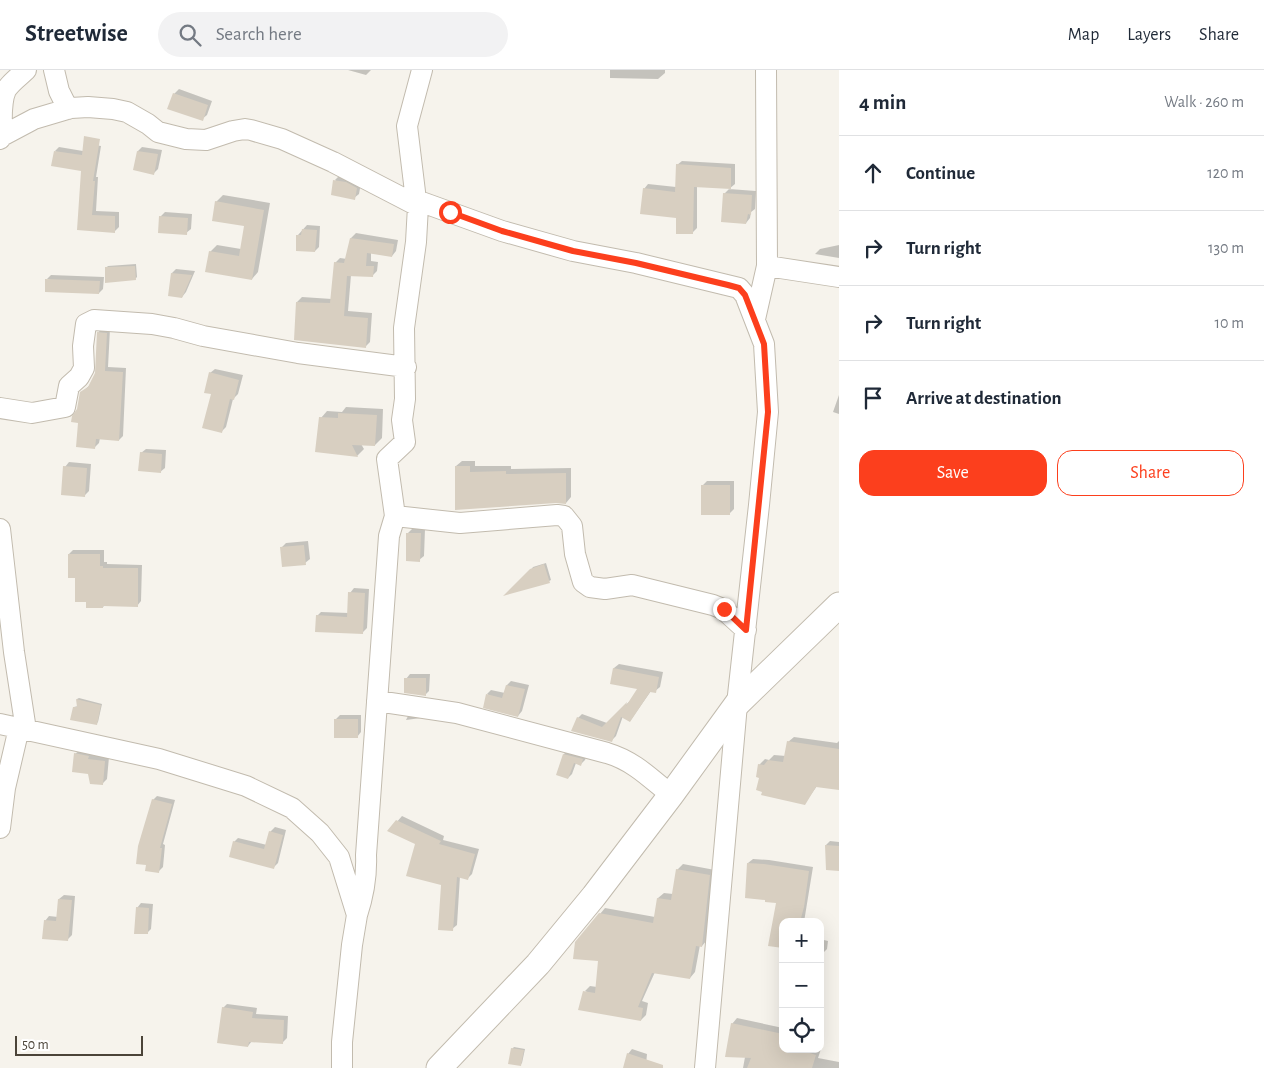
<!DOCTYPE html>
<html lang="en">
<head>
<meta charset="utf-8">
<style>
  body { margin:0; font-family:"Alegreya Sans",sans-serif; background:#f2f2f3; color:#1f2937 }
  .controls { position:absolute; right:15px; bottom:15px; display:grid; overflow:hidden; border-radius:10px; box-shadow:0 5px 20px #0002 }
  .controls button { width:45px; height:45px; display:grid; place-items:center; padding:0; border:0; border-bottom:1px solid #e0e1e3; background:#fff; color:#1f2937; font:25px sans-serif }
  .scale { position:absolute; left:15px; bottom:12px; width:128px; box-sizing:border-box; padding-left:5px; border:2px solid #4b4439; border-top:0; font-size:14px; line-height:18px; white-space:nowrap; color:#4b4439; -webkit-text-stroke:4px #fff; paint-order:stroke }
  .stop { position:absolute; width:15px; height:15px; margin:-11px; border:4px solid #fc3f1d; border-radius:50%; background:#fff }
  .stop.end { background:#fc3f1d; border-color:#fff; box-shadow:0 1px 5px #0008 }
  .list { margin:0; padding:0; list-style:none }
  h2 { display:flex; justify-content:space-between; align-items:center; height:65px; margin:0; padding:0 20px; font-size:21px }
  h2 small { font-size:16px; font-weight:400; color:#747a83 }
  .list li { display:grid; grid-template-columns:32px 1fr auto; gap:15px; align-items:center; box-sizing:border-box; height:75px; padding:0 20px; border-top:1px solid #e0e1e3 }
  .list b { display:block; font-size:19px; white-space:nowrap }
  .list em { font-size:16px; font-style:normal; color:#747a83 }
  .actions { display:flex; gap:10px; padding:15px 20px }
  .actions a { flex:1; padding:11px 0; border:1px solid #fc3f1d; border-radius:15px; text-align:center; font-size:18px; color:#fc3f1d }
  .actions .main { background:#fc3f1d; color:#fff }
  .icon { flex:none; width:28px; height:28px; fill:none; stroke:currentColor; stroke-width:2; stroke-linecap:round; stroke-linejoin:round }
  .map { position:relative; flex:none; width:839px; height:998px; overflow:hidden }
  header { display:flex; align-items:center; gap:30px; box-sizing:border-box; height:70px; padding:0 25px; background:#fff; border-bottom:1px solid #e0e1e3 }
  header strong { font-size:24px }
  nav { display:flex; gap:28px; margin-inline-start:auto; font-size:18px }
  .search { width:350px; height:45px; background:#f2f2f3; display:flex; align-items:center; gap:12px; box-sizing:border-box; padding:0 18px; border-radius:28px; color:#747a83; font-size:19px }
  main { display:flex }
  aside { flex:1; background:#fff }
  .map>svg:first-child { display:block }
</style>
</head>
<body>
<header>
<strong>Streetwise</strong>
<div class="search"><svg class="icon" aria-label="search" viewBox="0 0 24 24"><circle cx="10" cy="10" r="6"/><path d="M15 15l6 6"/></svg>Search here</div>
<nav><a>Map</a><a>Layers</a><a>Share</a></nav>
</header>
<main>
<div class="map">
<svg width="839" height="998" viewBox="0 0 839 998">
  <rect width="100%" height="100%" fill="#f6f3ec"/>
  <!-- shadow -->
  <path fill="#0003" d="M348,0H371L366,5Z
    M610,0H665V3L658,9L610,8Z
    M179,19L212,31L207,45L202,49L174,24Z
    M88,74L101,76L96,107H98L96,141L119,142V157L115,161L78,158L83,100L55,81L59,77L83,81Z
    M142,77L162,80L158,99L154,103L134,99L138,81Z
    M682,91L735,94V114L729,119L756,121L755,139L751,142L750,148L746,153L724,124L730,118L697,116V158L692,163L678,147L644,119L648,114L676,117L677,95Z
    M339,106L361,113L359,124L354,128L335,110Z
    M223,125L270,133L258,202L252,209L210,182L217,175L241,179L245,155L216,132Z
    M165,142L192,144L191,159L186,163L160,147Z
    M307,155L320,156L319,177L315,181L298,165Z
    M356,163L398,170L396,181L392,186L371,183V191L378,192L377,201L372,206L351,205L348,241L372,243L370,272L365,277L297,232L302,227L332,229L335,193L340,188L347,189L351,168Z
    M839,175V188L815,184L820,179Z
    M136,194L137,207L135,209L106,198L108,196Z
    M176,199L195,201L186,222L182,227L172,203Z
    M51,205L104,207L103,219L99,223L47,209Z
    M102,258L110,259L108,297L126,298L123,366L119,370L100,368L99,373L95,377L79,351L78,340L81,323L90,315L96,304L98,263Z
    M215,299L243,305L238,324L233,329L226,357L221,362L213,324L210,303Z
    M839,325V344L833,342Z
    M346,337L383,339L382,368L375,375L361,374L364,379L357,386L321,348L327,341L342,342Z
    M146,379L166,380L165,398L160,402L141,383Z
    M462,391H475V396H511V399L571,398V427L566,433L556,432L456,439V396Z
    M69,392L91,394L89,421L84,426L65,397Z
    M707,411H734V439L729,444L702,416Z
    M412,459H425L424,486L419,490L408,463Z
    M308,471L310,489L305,493L281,478L286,473Z
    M73,480H104V492H107V494L142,495L141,531L137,536L105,535L103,537L87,531L76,507L69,484Z
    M546,493L551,510L549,511L531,500L533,497Z
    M354,518L369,519L367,558L362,563L317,546L321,542L349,543L350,523Z
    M619,594L663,602L660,617L655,621H651L630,651L623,646L616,666L611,671L578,648L582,644L607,653L631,630L639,618L611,613L614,598Z
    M410,604H430L429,621L425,625L406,609Z
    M511,611L529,615L522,641L518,646L487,624L491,620L505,623L507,615Z
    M79,628L102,634L98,652L96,654L74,637L78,636L77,629Z
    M340,645H361V662L357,667L335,650Z
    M408,646L421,648L406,650Z
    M794,667L837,673L839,671V719L817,716L805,733L760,707L759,695L765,689L769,690L774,685L786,686L788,672Z
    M80,680L92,682V685L109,687L107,709L102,714L89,703L75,684Z
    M568,680L587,685L585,690L581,694L576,693L572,704L568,708L557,704L564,684Z
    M157,726L175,730L163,774L165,775L163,797L159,801L153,730Z
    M402,746L444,766L443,770L479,779L472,804L468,808L460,806L457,855L452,859L443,814L417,774L389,761Z
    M275,757L286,760L278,793L274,797L234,772L238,768L267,775L270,762Z
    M830,771L839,772V800L826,775Z
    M753,789L769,790L813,797L804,852H783L777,832L767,828L748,793Z
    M683,794L715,800L707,870L702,876L700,875L695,902L690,908L655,902L642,931L648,933L646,945L641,950L585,921L590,916L597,917L600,890V844L605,838L655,847L658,828L664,823L673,824L677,800Z
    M64,825L75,826L72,865L67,870L45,851L49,846L58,847L59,829Z
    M141,833L153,834L151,859L147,863L137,838Z
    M820,869L828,871L827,879L822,884L820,883Z
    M227,934L257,938L256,944L288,946L287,968L282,973L252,971L248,976L223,938Z
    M737,948L783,958V979H821L818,988L839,992V998H743L745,987L732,954Z
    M514,977L525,979L522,993L520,995L512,979Z
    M632,979L647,984L646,995L643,998H632L628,984Z"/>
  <!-- building -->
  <path fill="#d8cfc1" d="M173,23L208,35L203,51L167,39Z
    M84,66L100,69L93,111H95L92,145L115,146V163L77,160L81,101L51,96L54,81L82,85Z
    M137,81L158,84L154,105L133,100Z
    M676,94L731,98V119L694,117L693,164H676V148L640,144L643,118L675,122Z
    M333,110L346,112L357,118L355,130L331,125Z
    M723,123L752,125L751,145L748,144L746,154L721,152Z
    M215,131L264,140L252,210L205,202L209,181L239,186L244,156L212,151Z
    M159,146L188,148L187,165L158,163Z
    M302,159L317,160L315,182L296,181V165H301Z
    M350,168L394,174L392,187L367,183L366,196H374L373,207L347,206L344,246L368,248L366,278L294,270L296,232L330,233L334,192L344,193Z
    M135,196L136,210L105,213V197Z
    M171,203L192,205L182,228L168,226Z
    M45,209L100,211L99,224L45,222Z
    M97,262L107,263L105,301L123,302L119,371L96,369L95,379L76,377L78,353L71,352L72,346L77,339L80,322L88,317L95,303Z
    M209,302L239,310L234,330L230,329L222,363L202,358L211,324L204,323Z
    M338,343L377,345L375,376L352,375L358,387L315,382L319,347L338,348Z
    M140,382L162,384L161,403L138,401Z
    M63,396L87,398L85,427L61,425Z
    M455,396H470V402L506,401V404L566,403V434L556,433L455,440Z
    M701,415H730V445H701Z
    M406,463H421L420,492L406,491Z
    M304,475L306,495L282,497L280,477Z
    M68,484H100V496H103V498H138V537L103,536V538H86V532H75V508H68Z
    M544,494L550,513L503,526L530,499Z
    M348,522L365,523L363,564L315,562L316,545L347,547Z
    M613,598L659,607L656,623L650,622L630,652L621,647L612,672L571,661L577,647L602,657L627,632L626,636L637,619L610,614Z
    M404,608H426V626L404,623Z
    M506,615L525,619L518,647L483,638L486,624L502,628Z
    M76,629L101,635L97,655L70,650L73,637H77Z
    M334,649H358V668H334Z
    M787,671L839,679V720L816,717L805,735L761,725L762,722L756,720L759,708L756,707L758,694L764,695L768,690L783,692Z
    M74,683L89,686L88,689L105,691L103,715L90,714L88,704L72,702Z
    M563,684L583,689L581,696L574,693L568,709L556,705Z
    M152,729L172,734L160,778H162L159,803L145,801L146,795L136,794L138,776Z
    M396,750L441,771L439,774L475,784L468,810L457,807L453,861L438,860L441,815L406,806L415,774L387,761Z
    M269,761L283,765L274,799L229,787L233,771L264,779Z
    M825,775L839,776V801L826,800Z
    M747,793L764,794L809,801L804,837L800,852H783V878L768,876L776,833L765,832V830L745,828Z
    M676,799L710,805L702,877L696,876L690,909L652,903L638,937L643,938L641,951L578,940L583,921L595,923L598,891L573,889L575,872L599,843L653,853L657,828L671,830Z
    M58,829L72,830L68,871L42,869L44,850L56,851Z
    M136,837L149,838L148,864H134Z
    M222,937L253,942L252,948L284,950L283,974L249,972L248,977L217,973Z
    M731,953L783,964V979H797L816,985L812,998H747L751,988L725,987Z
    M511,978L524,980L521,996L508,994Z
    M627,983L663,995V998H623Z"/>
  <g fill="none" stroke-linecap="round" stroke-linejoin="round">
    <!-- minor casing -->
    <g stroke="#c2bbae" stroke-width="22">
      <path id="minor" d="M54,0L59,21L68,39
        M422,0L407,56L416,130L502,161L573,181L636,193L739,218L745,225L764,274L768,342L759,435L737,634L705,998
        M2,66L34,49L71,38L88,37L113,39L127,42L148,54L158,62L186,69L206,70L233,61L245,59L251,60L282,69L333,92L418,136L416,130
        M0,69L2,66C2,51 0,33 6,20C11,12 20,6 26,0
        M767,196L839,207
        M755,249L767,196L766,0
        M0,338L32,343L65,337L69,316L79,307L84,298L83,276L86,254L94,250L152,254L174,258L203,266L298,283L406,297
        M395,446L460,453L557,445L564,446L572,456L575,484L583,512L590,517L605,519L632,515L713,535L723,539L746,560
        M0,459L14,582L26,660
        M377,631L457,643L607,683C634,691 650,708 671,725
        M0,654L159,689L246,716L292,738L320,763L339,787L357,845L352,875L342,972V998
        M0,758L5,718L19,658
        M357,845C364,824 367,807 366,785L389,466L395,446L387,389L405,372L402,350L405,329L404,258L416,172L418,136"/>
    </g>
    <!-- tertiary casing -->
    <g stroke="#c2bbae" stroke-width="27">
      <path id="tertiary" d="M439,998L538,894L594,826L671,725L737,634L839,535"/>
    </g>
    <!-- minor -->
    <use href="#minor" stroke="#fff" stroke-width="20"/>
    <!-- tertiary -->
    <use href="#tertiary" stroke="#fff" stroke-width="25"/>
  </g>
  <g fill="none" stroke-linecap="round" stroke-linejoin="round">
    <!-- route -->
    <path stroke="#fc3f1d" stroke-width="6" d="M450,142L502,161L573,181L636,193L728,215L739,218L745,225L764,274L768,342L746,560L724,539"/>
  </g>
</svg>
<div class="controls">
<button>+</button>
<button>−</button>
<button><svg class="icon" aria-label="locate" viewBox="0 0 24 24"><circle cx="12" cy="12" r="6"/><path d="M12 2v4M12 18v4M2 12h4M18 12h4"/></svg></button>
</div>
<div class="scale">50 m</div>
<div class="stop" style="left:450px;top:142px"></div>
<div class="stop end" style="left:724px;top:539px"></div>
</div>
<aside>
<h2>4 min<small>Walk · 260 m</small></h2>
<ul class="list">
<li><svg class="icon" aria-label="ahead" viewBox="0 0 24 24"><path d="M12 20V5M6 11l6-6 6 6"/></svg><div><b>Continue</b></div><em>120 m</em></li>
<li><svg class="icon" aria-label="right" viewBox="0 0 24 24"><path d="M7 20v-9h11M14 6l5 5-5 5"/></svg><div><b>Turn right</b></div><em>130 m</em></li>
<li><svg class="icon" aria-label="right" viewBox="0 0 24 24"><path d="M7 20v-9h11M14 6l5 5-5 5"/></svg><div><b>Turn right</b></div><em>10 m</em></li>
<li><svg class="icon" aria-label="arrive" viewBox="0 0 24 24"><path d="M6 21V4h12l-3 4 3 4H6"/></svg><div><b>Arrive at destination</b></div></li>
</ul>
<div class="actions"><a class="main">Save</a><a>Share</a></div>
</aside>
</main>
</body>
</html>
